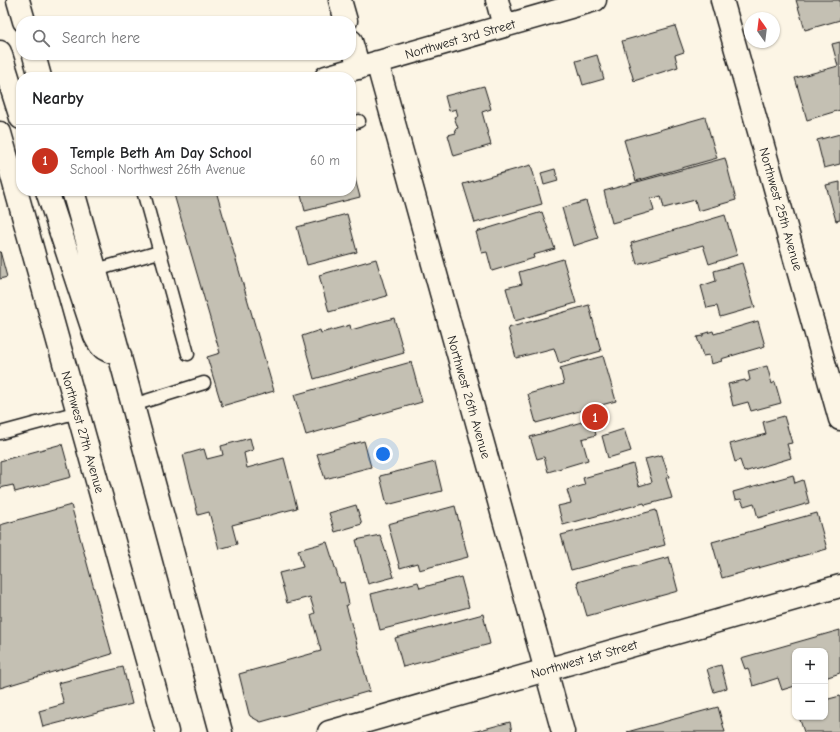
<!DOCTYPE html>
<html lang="en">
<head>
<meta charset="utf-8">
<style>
  body { margin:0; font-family:"Comic Neue",sans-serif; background:#f6f6f6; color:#202124 }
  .controls { position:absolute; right:12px; bottom:12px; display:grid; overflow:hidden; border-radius:8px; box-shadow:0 1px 3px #0004 }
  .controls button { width:36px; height:36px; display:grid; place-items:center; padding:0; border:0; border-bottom:1px solid #e0e0e0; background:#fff; color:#202124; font:20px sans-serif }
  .compass { position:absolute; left:744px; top:12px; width:36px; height:36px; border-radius:50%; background:#fff; box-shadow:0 1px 3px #0004; rotate:346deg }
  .you { position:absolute; left:383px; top:454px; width:14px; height:14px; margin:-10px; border:3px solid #fff; border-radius:50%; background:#1a73e8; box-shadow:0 0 0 6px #1a73e833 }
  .badge { display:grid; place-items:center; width:26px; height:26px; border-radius:50%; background:#c8321e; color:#fff; font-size:13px; font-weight:700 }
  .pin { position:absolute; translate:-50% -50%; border:2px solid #fff; box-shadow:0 1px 4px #0006 }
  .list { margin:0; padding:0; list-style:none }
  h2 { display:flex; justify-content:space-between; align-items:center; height:52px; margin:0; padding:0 16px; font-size:17px }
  h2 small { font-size:13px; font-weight:400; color:#757577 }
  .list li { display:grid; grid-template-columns:26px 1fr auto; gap:12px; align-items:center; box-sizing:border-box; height:72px; padding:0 16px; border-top:1px solid #e0e0e0 }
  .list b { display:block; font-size:15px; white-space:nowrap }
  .list p { margin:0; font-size:13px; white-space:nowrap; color:#757577 }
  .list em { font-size:13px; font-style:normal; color:#757577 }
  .icon { flex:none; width:22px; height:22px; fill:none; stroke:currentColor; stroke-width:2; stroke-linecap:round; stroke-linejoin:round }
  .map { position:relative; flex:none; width:840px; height:732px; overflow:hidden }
  .search { position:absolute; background:#fff; box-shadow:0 1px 3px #0004; left:16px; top:16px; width:340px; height:44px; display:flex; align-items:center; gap:10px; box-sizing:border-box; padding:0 14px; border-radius:16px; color:#757577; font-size:15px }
  .panel { position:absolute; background:#fff; box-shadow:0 1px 3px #0004; left:16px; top:72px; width:340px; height:124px; border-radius:16px }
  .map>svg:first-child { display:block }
</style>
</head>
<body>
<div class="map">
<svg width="840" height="732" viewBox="0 0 840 732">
  <rect width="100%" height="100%" fill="#fcf5e5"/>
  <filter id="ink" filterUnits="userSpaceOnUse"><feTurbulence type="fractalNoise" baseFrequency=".025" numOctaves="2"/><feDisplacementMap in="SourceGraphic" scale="8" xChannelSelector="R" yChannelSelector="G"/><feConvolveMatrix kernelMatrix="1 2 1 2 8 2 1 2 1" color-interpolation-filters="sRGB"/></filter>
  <g filter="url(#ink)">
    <!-- building -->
    <path fill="#c4c0b3" stroke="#1c1c1c" d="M796,0H840V20L805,30Z
      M675,26L684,52L675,55L678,67L634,81L622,41Z
      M840,42V110L807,120L795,78L838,66L832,44Z
      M597,55L604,79L583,85L576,61Z
      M484,86L491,109L482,112L491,145L454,156L448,135L456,133L455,129L458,128L454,117L458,116L456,109L449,111L445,96Z
      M705,117L717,158L636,181L624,140Z
      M840,134V164L824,168L817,140Z
      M725,158L736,200L698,211L695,200L664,208L661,196L651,199L654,211L612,223L604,191Z
      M351,164L360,197L305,211L300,191H351Z
      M531,165L542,204L475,223L463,184Z
      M555,169L558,181L544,185L541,173Z
      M840,182V220L836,221L826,185Z
      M173,191H216L274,391L222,406L207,357L220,353Z
      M586,201L598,238L573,246L562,208Z
      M542,212L555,249L533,255L534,258L492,271L487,252L482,253L476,232Z
      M347,214L357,252L307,265L297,227Z
      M725,215L737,255L709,264L703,245L637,264L631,243Z
      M0,251L7,277L0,279Z
      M376,259L387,296L329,312L319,275Z
      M563,259L576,303L515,321L506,288L522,284L519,272Z
      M742,263L755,307L720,317L717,306L707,308L701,286L716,281L714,271Z
      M589,305L601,351L559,363L554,348L516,358L508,328Z
      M394,318L404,353L314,379L302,336L320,330L321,333L350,325L351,330Z
      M758,321L765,346L721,359L722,361L711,364L709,355L703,356L697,337L703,336V334L713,331L714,334Z
      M603,356L616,401L536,423L528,394L564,384L560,368Z
      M411,362L422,402L306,435L294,395Z
      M767,366L772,384L775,382L781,403L751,411L748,402L733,406L728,384L745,380L746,382L750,380L748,371Z
      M784,416L792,443L787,444L791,458L744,472L740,460L735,462L730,444L766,434L763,422Z
      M592,419L596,435L582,439L588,460L548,472L544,457L537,459L530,437Z
      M624,429L631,451L608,458L602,436Z
      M250,438L253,450L244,453L247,468L284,458L297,508L232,525L237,544L219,549L209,512L198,515L183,455L204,449L207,459L223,455L221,446Z
      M364,441L371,467L325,479L317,454Z
      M62,444L71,477L15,492L13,485L0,488V461Z
      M662,455L669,477L666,478L672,498L645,505L644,503L563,525L558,506L571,503L567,490L585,485L583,478L633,464L639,486L652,482L645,459Z
      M435,462L442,491L387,505L380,476Z
      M793,475L795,483L803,480L809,503L758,518L754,503L744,506L741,499L735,500L733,492Z
      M71,505L112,654L0,688V525Z
      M356,505L362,524L335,532L329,513Z
      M455,506L468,557L419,570L417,563L400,568L388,524Z
      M656,510L665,545L571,570L561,535Z
      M817,513L827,549L722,578L712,542Z
      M380,535L394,577L368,584L356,540Z
      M327,542L340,583L344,582L349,604L346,605L370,691L261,722L257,720L250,716L249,714L239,674L321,651L311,615L315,613L310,597L287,603L279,573L303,567L298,550Z
      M669,557L678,591L587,616L577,582Z
      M461,577L469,607L380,630L371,594L418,582L420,588Z
      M483,614L490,644L403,667L395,638Z
      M840,630V673L825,678V651H795V686L782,690L778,678L753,686L748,668L745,669L741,658Z
      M721,665L727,688L714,692L707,669Z
      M123,667L132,704L43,727L39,711L64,704L58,683Z
      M840,696V732H804L799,717H825V700Z
      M718,707L725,732H627Z
      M510,722L512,732H473Z"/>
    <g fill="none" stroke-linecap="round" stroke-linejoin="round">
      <!-- service casing -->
      <g stroke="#1c1c1c" stroke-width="15">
        <path id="service" d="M351,124L359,121
          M143,191L188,354
          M96,270L159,252
          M133,405L204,383
          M0,433L78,412"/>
      </g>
      <!-- minor casing -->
      <g stroke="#1c1c1c" stroke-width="25">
        <path id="minor" d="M340,0L346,21
          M497,0L504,26
          M722,0L840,419
          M351,41L359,68
          M377,62L563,732
          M326,77L595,0
          M329,732L840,586"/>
      </g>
      <!-- trunk casing -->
      <g stroke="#1c1c1c" stroke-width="25">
        <path id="trunk" d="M18,0L24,21
          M0,52L21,118
          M34,55L40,77
          M0,133L167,732
          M47,191L95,336C102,350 105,350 120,355
          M73,191L115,339L221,732"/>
      </g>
      <!-- service -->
      <use href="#service" stroke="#fcf5e5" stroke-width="12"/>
      <!-- minor -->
      <use href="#minor" stroke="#fcf5e5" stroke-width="22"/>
      <!-- trunk -->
      <use href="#trunk" stroke="#fcf5e5" stroke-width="22"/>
    </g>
  </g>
  <g text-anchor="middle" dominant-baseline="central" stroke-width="3.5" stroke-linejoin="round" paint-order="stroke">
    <!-- street labels -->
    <g font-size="13" fill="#1c1c1c" stroke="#fcf5e5">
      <text transform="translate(460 39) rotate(-16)">Northwest 3rd Street</text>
      <text transform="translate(781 209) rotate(74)">Northwest 25th Avenue</text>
      <text transform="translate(469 397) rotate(74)">Northwest 26th Avenue</text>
      <text transform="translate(83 432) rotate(74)">Northwest 27th Avenue</text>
      <text transform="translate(584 659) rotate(-16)">Northwest 1st Street</text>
    </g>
  </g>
</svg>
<div class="controls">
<button>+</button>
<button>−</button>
</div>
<svg class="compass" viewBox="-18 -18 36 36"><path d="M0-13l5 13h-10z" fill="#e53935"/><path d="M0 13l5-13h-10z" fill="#757577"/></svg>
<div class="you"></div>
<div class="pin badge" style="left:595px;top:417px">1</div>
<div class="search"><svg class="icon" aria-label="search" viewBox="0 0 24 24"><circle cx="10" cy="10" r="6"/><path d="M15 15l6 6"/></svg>Search here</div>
<section class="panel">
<h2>Nearby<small></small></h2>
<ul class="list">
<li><span class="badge">1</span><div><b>Temple Beth Am Day School</b><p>School · Northwest 26th Avenue</p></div><em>60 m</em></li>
</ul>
</section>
</div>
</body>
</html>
